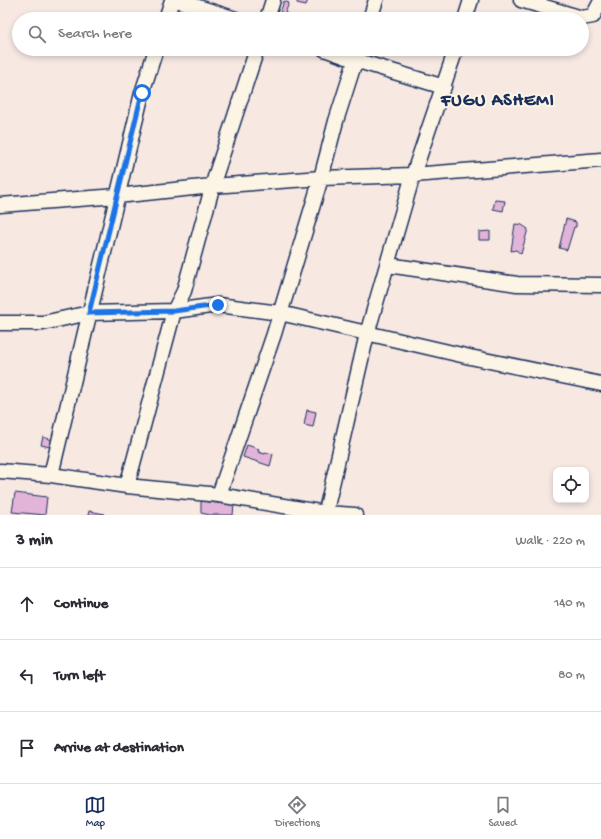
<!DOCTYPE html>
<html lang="en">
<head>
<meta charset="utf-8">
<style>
  body { margin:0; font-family:"Gochi Hand",sans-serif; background:#f7f7f7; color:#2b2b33 }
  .controls { position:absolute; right:12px; bottom:12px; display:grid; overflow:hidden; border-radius:8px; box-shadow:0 2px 6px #0003 }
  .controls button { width:36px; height:36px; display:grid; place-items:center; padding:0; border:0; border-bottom:1px solid #e1e1e2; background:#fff; color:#2b2b33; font:20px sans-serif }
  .stop { position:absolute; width:12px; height:12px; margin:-9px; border:3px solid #1a73e8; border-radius:50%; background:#fff }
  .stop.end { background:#1a73e8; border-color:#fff; box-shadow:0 1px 4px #0008 }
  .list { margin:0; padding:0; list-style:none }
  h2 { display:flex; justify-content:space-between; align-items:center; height:52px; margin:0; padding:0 16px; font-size:17px }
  h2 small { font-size:13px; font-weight:400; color:#7c7c81 }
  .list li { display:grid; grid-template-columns:26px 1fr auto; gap:12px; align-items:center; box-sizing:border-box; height:72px; padding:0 16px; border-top:1px solid #e1e1e2 }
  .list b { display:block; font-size:15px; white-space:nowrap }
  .list em { font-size:13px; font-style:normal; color:#7c7c81 }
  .icon { flex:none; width:22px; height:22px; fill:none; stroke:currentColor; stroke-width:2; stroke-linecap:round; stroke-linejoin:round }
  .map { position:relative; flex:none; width:601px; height:515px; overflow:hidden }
  .search { position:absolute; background:#fff; box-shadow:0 2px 6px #0003; left:12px; right:12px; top:12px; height:44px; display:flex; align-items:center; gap:10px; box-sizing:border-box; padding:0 14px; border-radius:22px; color:#7c7c81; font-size:15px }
  .sheet { height:268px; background:#fff }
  nav { display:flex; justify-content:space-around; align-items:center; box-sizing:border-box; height:56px; border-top:1px solid #e1e1e2; background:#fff; font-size:11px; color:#7c7c81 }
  nav a { display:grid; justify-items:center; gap:2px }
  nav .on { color:#1b2f5e }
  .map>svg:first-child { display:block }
</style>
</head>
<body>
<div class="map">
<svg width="601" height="515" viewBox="0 0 601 515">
  <rect width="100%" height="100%" fill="#f7e8e2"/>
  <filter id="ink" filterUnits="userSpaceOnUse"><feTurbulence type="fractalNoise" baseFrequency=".025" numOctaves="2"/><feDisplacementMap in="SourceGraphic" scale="8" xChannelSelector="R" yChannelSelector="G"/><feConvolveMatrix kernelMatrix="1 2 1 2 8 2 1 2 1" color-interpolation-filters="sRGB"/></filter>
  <g filter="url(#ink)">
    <!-- building -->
    <path fill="#e2b5d8" stroke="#1b2f5e" d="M297,0H308L306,5L297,3Z
      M284,1L289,3L285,13L297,18V19H278Z
      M495,200L505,201L503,211L493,209Z
      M566,219L576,222V227H574L567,250L559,248Z
      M515,224L522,225L528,229L521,254L516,250L511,251Z
      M490,231V240H479V232Z
      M307,410L316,412L313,427L304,425Z
      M43,437L56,441L55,448L41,445Z
      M247,445L259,449L258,452L265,454V452L273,454L270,466L243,457Z
      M15,493L47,497L45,515L12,512Z
      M201,501L234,505L233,515H210L201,513Z
      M89,511L105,514L104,515H88Z"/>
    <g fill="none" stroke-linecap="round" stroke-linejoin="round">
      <!-- minor casing -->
      <g stroke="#1b2f5e" stroke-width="17">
        <path id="minor" d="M176,0L236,19
          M521,0L582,18L593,16L601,1
          M166,19L172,0
          M267,19L273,0
          M370,19L376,0
          M465,19L471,0
          M324,49L355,60L444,87
          M0,205L117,196L212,186L321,178L413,175L601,160
          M388,265L517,284L601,285
          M0,323H43L89,313L174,311L218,305L280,313L470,357L601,384
          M0,471L51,475L127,486L219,495L325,513L355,515
          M51,475L142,93L156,49
          M127,486L174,311L184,291L215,177L257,49
          M219,495L274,334L321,178L336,121L359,49
          M325,515L367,334L413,175L456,49"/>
      </g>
      <!-- minor -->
      <use href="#minor" stroke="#fcf5e5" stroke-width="14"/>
    </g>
  </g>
  <g fill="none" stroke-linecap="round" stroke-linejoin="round" filter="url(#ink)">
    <!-- route -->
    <path stroke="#1a73e8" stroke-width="5" d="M142,93L89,313L174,311L218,305"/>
  </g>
  <g text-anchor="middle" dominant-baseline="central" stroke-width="4" stroke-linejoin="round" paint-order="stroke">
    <!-- district labels -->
    <g font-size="18" font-weight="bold" letter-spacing="1" fill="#1b2f5e" stroke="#fcf5e5">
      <text x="498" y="101">FUGU ASHEMI</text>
    </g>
  </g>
</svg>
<div class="controls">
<button><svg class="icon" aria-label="locate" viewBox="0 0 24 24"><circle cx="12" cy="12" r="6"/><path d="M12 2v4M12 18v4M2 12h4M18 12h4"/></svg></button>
</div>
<div class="stop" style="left:142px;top:93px"></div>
<div class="stop end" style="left:218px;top:305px"></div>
<div class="search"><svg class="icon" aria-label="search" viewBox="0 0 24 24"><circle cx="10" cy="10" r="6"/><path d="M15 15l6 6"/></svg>Search here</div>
</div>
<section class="sheet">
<h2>3 min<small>Walk · 220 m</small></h2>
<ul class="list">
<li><svg class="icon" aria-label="ahead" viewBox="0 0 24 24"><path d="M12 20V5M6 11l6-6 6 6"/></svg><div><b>Continue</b></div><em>140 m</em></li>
<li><svg class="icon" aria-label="left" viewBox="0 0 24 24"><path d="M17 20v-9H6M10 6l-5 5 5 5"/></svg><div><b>Turn left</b></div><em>80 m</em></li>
<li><svg class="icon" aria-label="arrive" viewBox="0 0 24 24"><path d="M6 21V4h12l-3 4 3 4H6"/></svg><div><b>Arrive at destination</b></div></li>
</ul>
</section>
<nav>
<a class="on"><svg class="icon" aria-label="map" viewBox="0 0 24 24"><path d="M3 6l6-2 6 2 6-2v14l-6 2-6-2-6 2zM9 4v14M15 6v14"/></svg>Map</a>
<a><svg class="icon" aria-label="directions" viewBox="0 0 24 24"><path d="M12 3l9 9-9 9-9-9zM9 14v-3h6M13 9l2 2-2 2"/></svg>Directions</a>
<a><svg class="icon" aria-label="saved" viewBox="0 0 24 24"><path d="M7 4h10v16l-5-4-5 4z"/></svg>Saved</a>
</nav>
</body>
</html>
